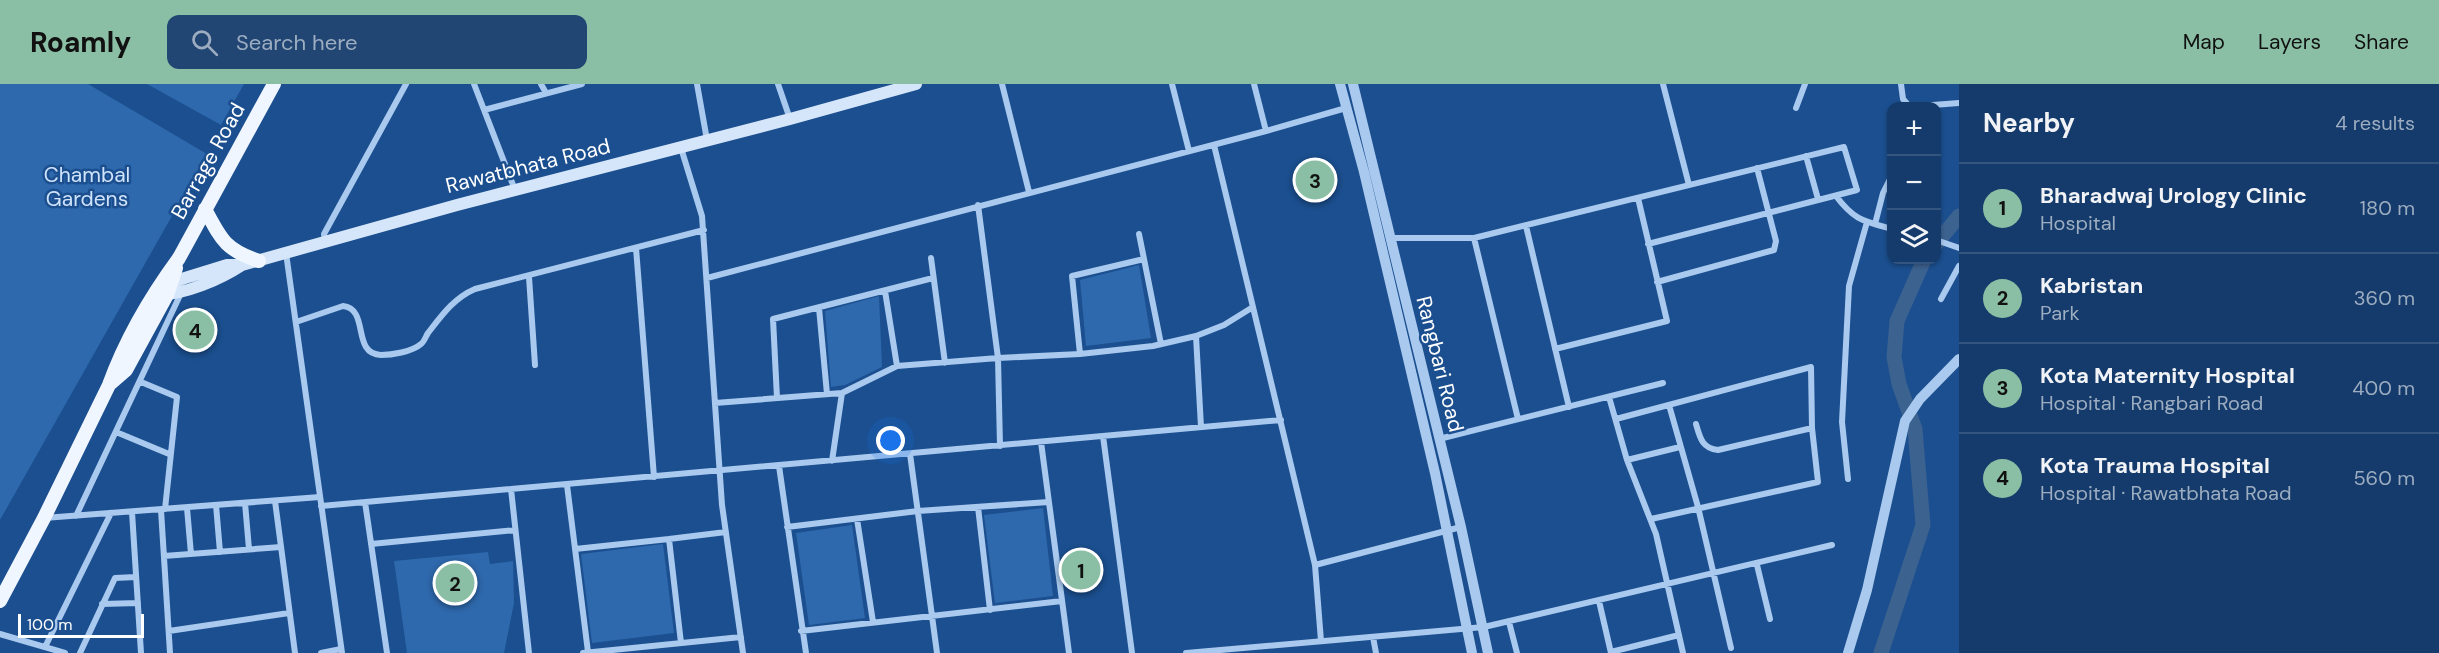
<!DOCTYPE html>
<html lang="en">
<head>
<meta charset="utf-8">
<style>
  body { margin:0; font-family:"DM Sans",sans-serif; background:#214673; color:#f1f3f6 }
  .controls { position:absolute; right:18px; top:18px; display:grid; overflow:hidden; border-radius:12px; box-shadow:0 2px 4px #0004 }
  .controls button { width:54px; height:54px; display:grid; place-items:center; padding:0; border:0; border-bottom:2px solid #33557e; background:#143b6b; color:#f1f3f6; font:30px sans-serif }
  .scale { position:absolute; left:18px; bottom:15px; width:126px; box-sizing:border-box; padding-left:6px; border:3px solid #fff; border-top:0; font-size:16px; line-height:21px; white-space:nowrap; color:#fff; -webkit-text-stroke:4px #1b4f8f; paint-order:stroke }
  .you { position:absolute; left:891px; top:357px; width:21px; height:21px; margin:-15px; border:4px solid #fff; border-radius:50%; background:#1a73e8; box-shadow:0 0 0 9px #1a73e833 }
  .badge { display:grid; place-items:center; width:39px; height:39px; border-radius:50%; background:#8abfa5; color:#111; font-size:20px; font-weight:700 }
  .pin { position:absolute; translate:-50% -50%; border:3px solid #fff; box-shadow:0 2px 6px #0006 }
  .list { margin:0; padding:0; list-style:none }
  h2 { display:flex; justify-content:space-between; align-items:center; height:78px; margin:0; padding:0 24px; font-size:26px }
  h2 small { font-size:20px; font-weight:400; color:#9dadc1 }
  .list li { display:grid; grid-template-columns:39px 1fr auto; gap:18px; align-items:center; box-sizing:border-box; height:90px; padding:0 24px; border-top:2px solid #33557e }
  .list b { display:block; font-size:22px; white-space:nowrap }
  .list p { margin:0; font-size:20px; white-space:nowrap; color:#9dadc1 }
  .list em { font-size:20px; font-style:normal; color:#9dadc1 }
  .icon { flex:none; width:33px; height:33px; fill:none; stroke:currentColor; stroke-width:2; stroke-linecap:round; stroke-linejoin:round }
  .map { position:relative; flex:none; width:1959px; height:569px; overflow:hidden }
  header { display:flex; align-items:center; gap:36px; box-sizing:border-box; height:84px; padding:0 30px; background:#8abfa5; color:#111 }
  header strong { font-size:28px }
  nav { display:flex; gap:33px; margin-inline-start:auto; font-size:21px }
  .search { width:420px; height:54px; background:#214673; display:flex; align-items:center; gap:15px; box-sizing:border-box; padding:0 21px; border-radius:12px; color:#9dadc1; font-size:22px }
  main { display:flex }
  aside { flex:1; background:#143b6b }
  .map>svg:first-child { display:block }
</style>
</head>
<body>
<header>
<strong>Roamly</strong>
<div class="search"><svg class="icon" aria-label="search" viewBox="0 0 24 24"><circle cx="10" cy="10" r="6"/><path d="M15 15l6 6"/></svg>Search here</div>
<nav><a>Map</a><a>Layers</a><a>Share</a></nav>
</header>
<main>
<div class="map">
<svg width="1959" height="569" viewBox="0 0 1959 569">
  <rect width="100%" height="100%" fill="#1b4f8f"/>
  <!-- green -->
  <path fill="#2e69ad" d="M0,0H88L207,70L0,436Z
    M147,0H244L221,41Z
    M1139,181L1151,254L1086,262L1080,196Z
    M879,212L882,283L845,301L831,303L825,227Z
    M1043,424L1053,512L995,519L984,431Z
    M852,441L865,534L809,541L796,449Z
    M663,460L674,549L592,559L581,470Z
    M488,468L490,480L513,477L514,519L504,569H407L394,477Z"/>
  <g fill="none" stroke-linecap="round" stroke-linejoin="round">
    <!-- river -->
    <path stroke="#3c6290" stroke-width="15" d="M1936,160L1959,132
      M1881,569L1923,441L1915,345L1899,300L1894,273L1897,237L1924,176"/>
    <!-- minor -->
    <path stroke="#a9c9ee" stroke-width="6" d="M474,0L515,106
      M541,0L546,9
      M697,0L707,56
      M778,0L790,35
      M1002,0L1029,108
      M1172,0L1189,67
      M1254,0L1266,47
      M1663,0L1689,101
      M1901,0L1903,15L1909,22
      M1920,22L1959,19
      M1796,24L1805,0
      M484,26L582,0
      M1214,61L1315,481L1321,557
      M681,64L702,132L722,421L743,569
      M1806,72L1818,115
      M1836,112C1854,136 1863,137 1892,145
      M978,121L998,274L1000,362
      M1875,140L1883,109L1892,91
      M1526,142L1569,323
      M1139,150L1161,260
      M1390,154H1474L1844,63L1857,106L1648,160
      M1474,154L1518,335
      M1936,156L1959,164
      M325,157L324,150L406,0
      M636,164L654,393
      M286,169L342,569
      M931,174L945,279
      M529,193L535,281
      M707,194L1266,47L1346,24
      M1657,198L1774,166L1776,157L1757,84
      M885,207L897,282
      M1941,215L1959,182
      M819,224L827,310
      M296,238L343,222C370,225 351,270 381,271C391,271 412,268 421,260C424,258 426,252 428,249C442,231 454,214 475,205L704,146
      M1196,252L1201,343
      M1555,265L1667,237L1638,114
      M1080,270L1072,192L1144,175
      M141,298L177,313L165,425
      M1609,313L1627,376L1656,450L1683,569
      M777,314L773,235L933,194
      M715,319L842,309L897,282L998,274L1080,270L1153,262L1196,252L1224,241L1253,223
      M1669,321L1698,423L1731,564
      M1616,335L1811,283L1812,344L1818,398L1651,435
      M1696,340C1700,354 1702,364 1718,366L1812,344
      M116,348L169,370
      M1103,352L1132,569
      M1439,355L1663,299
      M1041,358L1069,569
      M910,370L937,569
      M1627,376L1680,363
      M832,377L842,309
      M779,382L806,569
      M1848,395L1842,338L1849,202L1867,138
      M567,401L588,568
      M511,405L529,569
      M275,417L295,569
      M365,418L387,569
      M245,419L249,465
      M216,421L220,468
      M321,422L1281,336
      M978,423L990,526
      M187,424L191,470
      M161,426L170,569
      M132,428L141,569
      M76,432L182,207
      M44,434L320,413
      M857,435L873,538
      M787,443L918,427L1049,418
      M669,455L726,448
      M371,460L515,446
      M575,465L669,455L681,559
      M164,472L281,463
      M1315,481L1461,443
      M1757,481L1770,535
      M1599,517L1611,569
      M102,520L138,519
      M1509,538L1517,569
      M169,547L289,529
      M801,547L1062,517
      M0,550L65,569
      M1373,553L1376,569
      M45,563L111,429
      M1611,568L1679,551
      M80,569L115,494L136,493
      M321,569L341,565
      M583,569L741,553
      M1186,569L1484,543L1832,461"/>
    <!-- tertiary -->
    <path stroke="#a9c9ee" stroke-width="10" d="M1340,0L1364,88L1435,389L1472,569
      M1353,0L1461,443L1488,569
      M1848,569L1867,506L1905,337L1920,315L1959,275"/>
    <!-- secondary -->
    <path stroke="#d6e6fa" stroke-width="12" d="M165,198H172L227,181H241
      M158,211C186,210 219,196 242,181L457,121L790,35L916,0"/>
    <!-- primary -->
    <path stroke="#f0f6ff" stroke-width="14" d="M205,125C221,155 225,166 259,177
      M111,299L126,286L167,211L176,184
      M0,517L44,434L109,301C125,257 151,212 179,174L274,0"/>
  </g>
  <g text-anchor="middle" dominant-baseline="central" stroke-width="5" stroke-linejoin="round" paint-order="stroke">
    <!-- street labels -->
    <g font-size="21" fill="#fff" stroke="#1b4f8f">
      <text transform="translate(208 77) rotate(-61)">Barrage Road</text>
      <text transform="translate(528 82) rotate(-14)">Rawatbhata Road</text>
      <text transform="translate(1440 280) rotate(76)">Rangbari Road</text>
    </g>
    <!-- park labels -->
    <g font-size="21" fill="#cfe3fa" stroke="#1b4f8f">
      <text x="87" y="91">Chambal<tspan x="87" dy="24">Gardens</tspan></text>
    </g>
  </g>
</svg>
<div class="controls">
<button>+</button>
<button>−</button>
<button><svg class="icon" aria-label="layers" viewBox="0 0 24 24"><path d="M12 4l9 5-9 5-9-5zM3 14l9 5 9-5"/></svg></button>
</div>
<div class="scale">100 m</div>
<div class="you"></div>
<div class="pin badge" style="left:1081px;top:486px">1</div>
<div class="pin badge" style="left:455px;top:499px">2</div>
<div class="pin badge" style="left:1315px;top:96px">3</div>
<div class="pin badge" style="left:195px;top:246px">4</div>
</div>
<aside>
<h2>Nearby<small>4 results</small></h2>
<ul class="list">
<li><span class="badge">1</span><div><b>Bharadwaj Urology Clinic</b><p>Hospital</p></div><em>180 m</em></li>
<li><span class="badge">2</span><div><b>Kabristan</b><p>Park</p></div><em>360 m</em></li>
<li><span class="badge">3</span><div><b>Kota Maternity Hospital</b><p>Hospital · Rangbari Road</p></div><em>400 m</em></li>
<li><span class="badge">4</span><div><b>Kota Trauma Hospital</b><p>Hospital · Rawatbhata Road</p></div><em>560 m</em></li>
</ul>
</aside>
</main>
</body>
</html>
